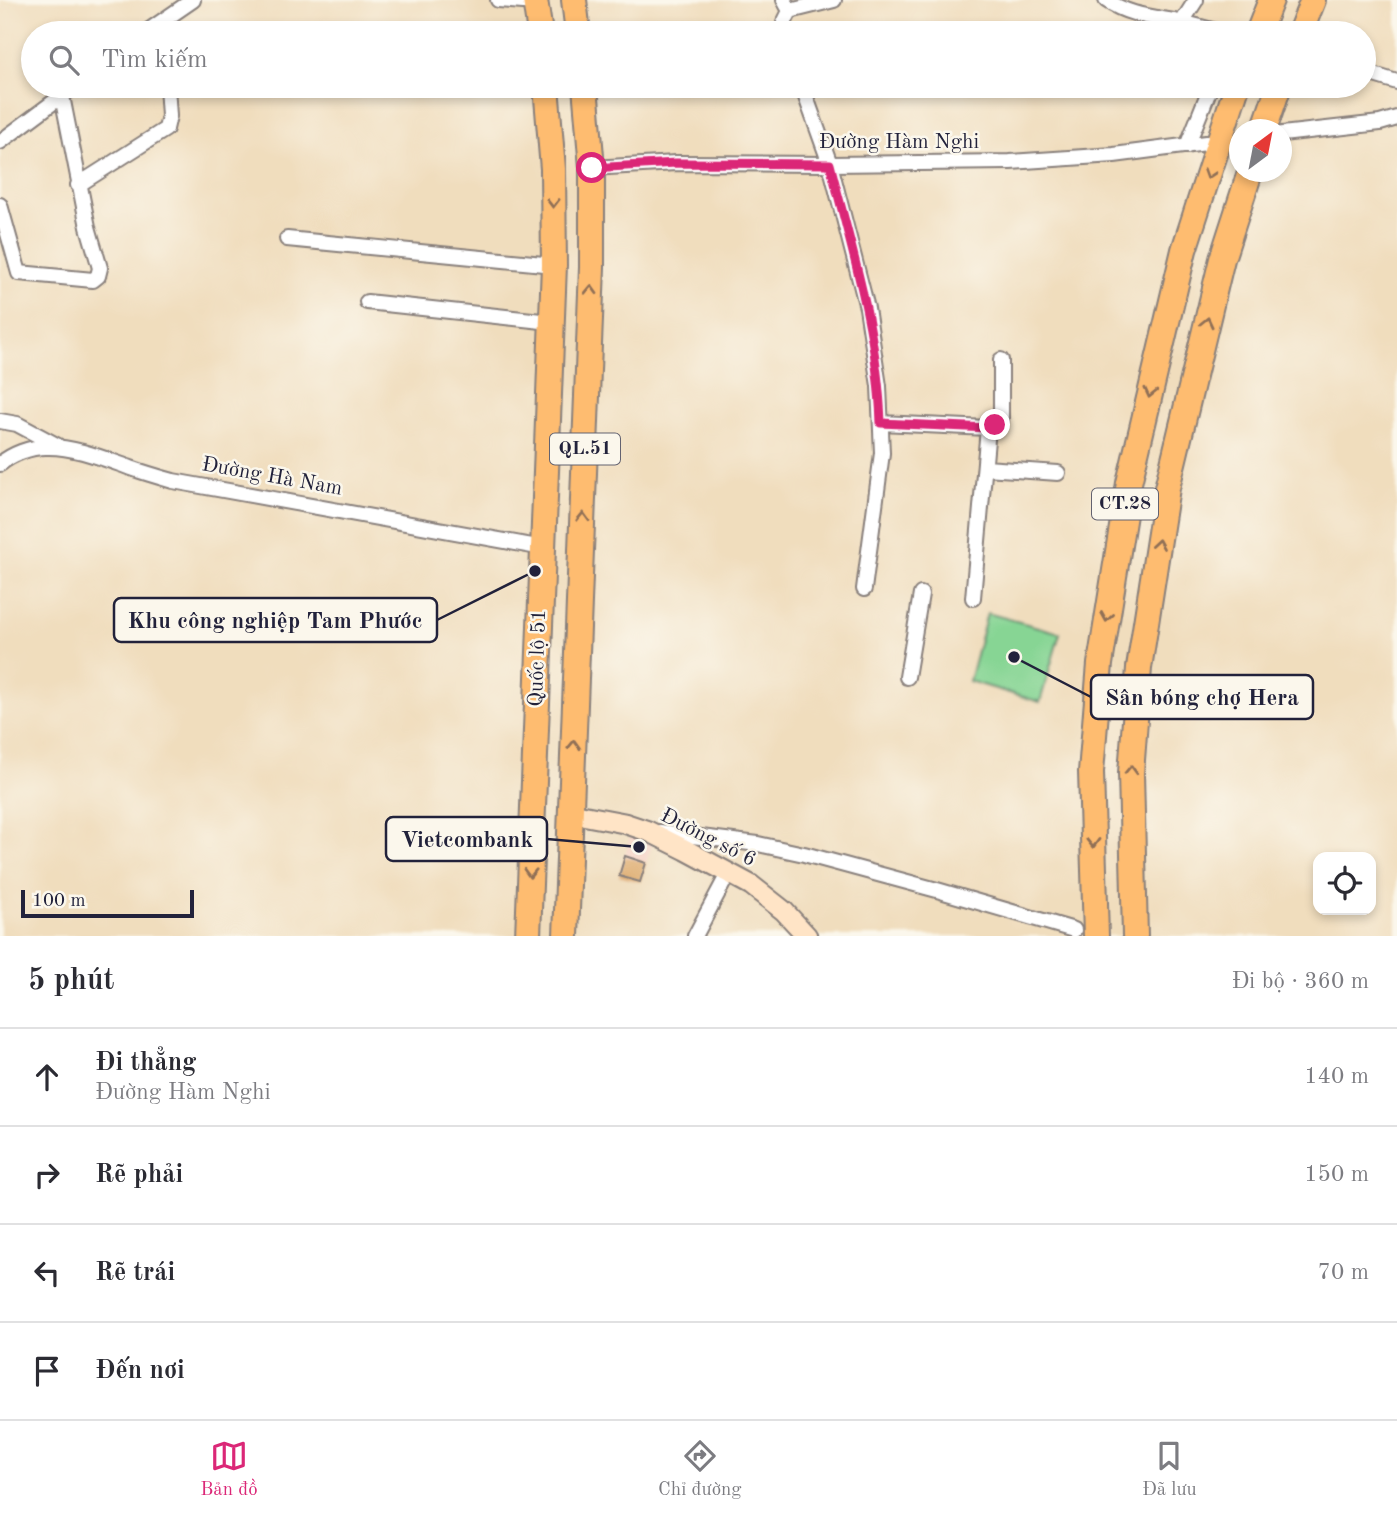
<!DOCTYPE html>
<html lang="vi">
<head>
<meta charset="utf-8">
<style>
  body { margin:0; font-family:"Old Standard TT",serif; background:#f2f2f3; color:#2b2b33 }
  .controls { position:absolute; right:21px; bottom:21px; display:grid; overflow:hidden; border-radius:14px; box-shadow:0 4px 10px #0003 }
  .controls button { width:63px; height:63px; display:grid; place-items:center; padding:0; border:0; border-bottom:2px solid #e1e1e2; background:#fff; color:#2b2b33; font:35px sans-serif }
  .compass { position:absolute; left:1229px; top:119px; width:63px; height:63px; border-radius:50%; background:#fff; box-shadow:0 4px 10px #0003; rotate:32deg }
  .scale { position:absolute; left:21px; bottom:18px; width:173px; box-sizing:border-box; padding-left:7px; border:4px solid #22223b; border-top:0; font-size:19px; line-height:24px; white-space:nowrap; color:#22223b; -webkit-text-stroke:5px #fbf7ec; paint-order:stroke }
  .stop { position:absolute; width:21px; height:21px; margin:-16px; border:5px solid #db2777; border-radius:50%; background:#fff }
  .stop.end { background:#db2777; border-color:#fff; box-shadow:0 2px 7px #0008 }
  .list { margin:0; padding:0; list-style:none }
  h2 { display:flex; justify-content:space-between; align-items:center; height:91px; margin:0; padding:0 28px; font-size:30px }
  h2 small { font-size:23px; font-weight:400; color:#7c7c81 }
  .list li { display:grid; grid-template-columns:46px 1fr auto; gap:21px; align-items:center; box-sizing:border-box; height:98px; padding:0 28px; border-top:2px solid #e1e1e2 }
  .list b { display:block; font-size:26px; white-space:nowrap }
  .list p { margin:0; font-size:23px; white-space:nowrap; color:#7c7c81 }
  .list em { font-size:23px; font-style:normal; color:#7c7c81 }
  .icon { flex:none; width:38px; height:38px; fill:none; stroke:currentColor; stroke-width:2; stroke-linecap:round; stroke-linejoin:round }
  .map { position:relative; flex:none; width:1397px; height:936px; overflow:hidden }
  .search { position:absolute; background:#fff; box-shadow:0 4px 10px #0003; left:21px; right:21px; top:21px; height:77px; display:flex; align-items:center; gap:18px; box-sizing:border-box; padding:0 24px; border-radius:38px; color:#7c7c81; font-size:26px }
  .sheet { height:483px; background:#fff }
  nav { display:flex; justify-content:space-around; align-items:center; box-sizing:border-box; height:98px; border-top:2px solid #e1e1e2; background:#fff; font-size:19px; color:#7c7c81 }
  nav a { display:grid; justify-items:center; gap:4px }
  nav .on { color:#db2777 }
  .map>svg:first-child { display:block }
</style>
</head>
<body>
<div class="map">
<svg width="1397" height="936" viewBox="0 0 1397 936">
  <rect width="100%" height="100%" fill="#fbf7ec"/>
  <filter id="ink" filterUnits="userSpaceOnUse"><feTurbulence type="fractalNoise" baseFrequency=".0143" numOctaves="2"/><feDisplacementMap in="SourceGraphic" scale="14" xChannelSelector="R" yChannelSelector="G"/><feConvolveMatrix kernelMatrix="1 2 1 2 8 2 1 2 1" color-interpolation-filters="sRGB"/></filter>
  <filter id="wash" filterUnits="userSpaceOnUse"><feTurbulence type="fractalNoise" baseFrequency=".00686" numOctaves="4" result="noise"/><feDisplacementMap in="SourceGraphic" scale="28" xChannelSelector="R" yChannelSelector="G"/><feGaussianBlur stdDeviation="1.57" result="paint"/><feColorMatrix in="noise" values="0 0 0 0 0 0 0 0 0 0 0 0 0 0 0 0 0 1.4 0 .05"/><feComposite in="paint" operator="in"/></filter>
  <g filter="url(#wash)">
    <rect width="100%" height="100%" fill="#f0ddbd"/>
    <!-- built -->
    <path fill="#f6d1c5" d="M632,830L654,838L640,882L619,876Z"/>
    <!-- pitch -->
    <path fill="#87d594" stroke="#547c68" stroke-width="2" d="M987,613L1060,633L1040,702L969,681Z"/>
    <g id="blocks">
      <!-- building -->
      <path fill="#dda96b" d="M625,856L646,863L640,882L619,876Z"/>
    </g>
  </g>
  <g filter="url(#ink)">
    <use href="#blocks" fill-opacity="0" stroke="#89807c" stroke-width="2"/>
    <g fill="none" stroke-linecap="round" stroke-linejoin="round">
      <!-- street-tunnel -->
      <path stroke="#c7b8a3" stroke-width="14" stroke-dasharray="14 7" stroke-linecap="butt" d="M1213,142L1240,139"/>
      <!-- street casing -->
      <g stroke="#89807c" stroke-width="18">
        <path id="street" d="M498,0L536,3
          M784,0L790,11L834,0
          M1106,0C1129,16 1154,17 1180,22C1195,25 1209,29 1223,33
          M1182,22L1196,0
          M145,33L193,0
          M784,33V23L790,11
          M1364,72L1397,82
          M802,86L830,164L867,308L879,386L882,453L864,589
          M1282,134L1380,123L1397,118
          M0,142L75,86
          M1187,146L1211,86
          M592,168L676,163L830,164L1010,162L1114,155L1206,143
          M78,185L166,129L169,116L167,86
          M0,205L19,273L93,280L98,276L100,268L88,227L62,96
          M287,239L554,265
          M367,302L551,322
          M0,421L17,424L58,446
          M881,423L988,428L995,425L1001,420V360
          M0,464C12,454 30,447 46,447C74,446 105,459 131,468C145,473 159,477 173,481L543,548
          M985,468L1058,473
          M973,598L988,428
          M907,677L921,594
          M660,832L758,844L804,854L937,890L1074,930
          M695,936L729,872"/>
      </g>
      <!-- secondary casing -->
      <g stroke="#89807c" stroke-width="23">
        <path id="secondary" d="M571,813L624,823L648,831L686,850L751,885L784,911L807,936"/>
      </g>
      <!-- highway casing -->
      <g stroke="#89807c" stroke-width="28">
        <path id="highway" d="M535,0L540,33
          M574,0L578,33
          M1258,33L1271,0
          M1300,33L1313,0
          M1264,130L1279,86
          M528,936L554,265L553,169L546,86
          M566,936L592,267V168L585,86
          M1096,936L1091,772L1100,664L1129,483L1184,250L1237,86
          M1135,936L1131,773L1139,668L1167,488L1222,259L1250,172"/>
      </g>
      <!-- street -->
      <use href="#street" stroke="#fff" stroke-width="14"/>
      <!-- secondary -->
      <use href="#secondary" stroke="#ffe4c6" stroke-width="19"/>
      <!-- highway -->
      <use href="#highway" stroke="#febc70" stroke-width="24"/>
    </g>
    <!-- one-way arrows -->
    <defs><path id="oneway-chevron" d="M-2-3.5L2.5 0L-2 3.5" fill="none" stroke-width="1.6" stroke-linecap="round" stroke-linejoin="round" transform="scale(1.75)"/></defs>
    <g stroke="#906f56">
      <use href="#oneway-chevron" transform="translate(1209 174) rotate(108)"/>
      <use href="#oneway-chevron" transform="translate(553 203) rotate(90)"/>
      <use href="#oneway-chevron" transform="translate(591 290) rotate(-88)"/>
      <use href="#oneway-chevron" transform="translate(1207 322) rotate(-77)"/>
      <use href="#oneway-chevron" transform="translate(1150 393) rotate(103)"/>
      <use href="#oneway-chevron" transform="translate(583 517) rotate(-88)"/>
      <use href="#oneway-chevron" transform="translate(1158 544) rotate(-81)"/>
      <use href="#oneway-chevron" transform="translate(1107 617) rotate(99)"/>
      <use href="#oneway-chevron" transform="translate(574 745) rotate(-88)"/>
      <use href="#oneway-chevron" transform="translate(1131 770) rotate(-88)"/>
      <use href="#oneway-chevron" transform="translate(1093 843) rotate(89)"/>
      <use href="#oneway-chevron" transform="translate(530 873) rotate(92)"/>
    </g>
  </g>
  <g fill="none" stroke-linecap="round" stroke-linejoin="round" filter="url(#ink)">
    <!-- route -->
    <path stroke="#db2777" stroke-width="9" d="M592,168L676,163L830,164C852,250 878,334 881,423L988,428L995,425"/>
  </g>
  <g text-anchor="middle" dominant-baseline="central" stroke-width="5" stroke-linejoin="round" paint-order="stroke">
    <!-- shield labels -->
    <g fill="#fbf7ec" stroke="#636270" stroke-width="2">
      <rect x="550" y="433.5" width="70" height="31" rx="5"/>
      <rect x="1092" y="488.5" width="66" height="31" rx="5"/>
    </g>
    <g font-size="19" font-weight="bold" fill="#22223b">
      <text x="585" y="449">QL.51</text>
      <text x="1125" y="504">CT.28</text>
    </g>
    <!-- street labels -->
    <g font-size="21" fill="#22223b" stroke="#fbf7ec">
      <text x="899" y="142">Đường Hàm Nghi</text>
      <text transform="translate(272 477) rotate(10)">Đường Hà Nam</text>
      <text transform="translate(538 658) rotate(-88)">Quốc lộ 51</text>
      <text transform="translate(708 838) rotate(27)">Đường số 6</text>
    </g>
  </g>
  <!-- callouts -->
  <path fill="none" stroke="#22223b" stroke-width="2.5" d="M535 571L437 620M1014 657L1091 697M639 847L547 839"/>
  <g fill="#22223b" stroke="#fbf7ec" stroke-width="2.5">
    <circle cx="535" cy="571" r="7"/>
    <circle cx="1014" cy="657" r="7"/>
    <circle cx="639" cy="847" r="7"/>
  </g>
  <g fill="#fbf7ec" stroke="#22223b" stroke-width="2.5">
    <rect x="114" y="598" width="323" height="44" rx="7"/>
    <rect x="1091" y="675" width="222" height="44" rx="7"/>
    <rect x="386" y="817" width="161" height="44" rx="7"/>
  </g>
  <g font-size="23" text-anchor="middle" font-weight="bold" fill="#22223b">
    <text x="275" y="628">Khu công nghiệp Tam Phước</text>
    <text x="1202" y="705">Sân bóng chợ Hera</text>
    <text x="467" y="847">Vietcombank</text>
  </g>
</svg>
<div class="controls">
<button><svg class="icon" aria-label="locate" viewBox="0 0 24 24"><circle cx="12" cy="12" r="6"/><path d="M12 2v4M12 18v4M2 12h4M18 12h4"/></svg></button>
</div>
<svg class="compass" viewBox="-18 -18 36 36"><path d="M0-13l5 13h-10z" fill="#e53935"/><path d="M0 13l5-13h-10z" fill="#7c7c81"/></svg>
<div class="scale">100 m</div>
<div class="stop" style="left:592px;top:168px"></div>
<div class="stop end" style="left:995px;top:425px"></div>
<div class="search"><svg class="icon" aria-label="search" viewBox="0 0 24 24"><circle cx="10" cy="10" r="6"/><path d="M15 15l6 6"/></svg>Tìm kiếm</div>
</div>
<section class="sheet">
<h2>5 phút<small>Đi bộ · 360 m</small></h2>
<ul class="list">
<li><svg class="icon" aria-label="ahead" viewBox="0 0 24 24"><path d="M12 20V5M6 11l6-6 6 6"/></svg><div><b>Đi thẳng</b><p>Đường Hàm Nghi</p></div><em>140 m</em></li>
<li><svg class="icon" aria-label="right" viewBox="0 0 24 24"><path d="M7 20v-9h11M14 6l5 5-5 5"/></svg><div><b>Rẽ phải</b></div><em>150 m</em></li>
<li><svg class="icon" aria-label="left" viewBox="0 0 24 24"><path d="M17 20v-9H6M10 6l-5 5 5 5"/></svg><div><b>Rẽ trái</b></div><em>70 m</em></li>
<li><svg class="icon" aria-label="arrive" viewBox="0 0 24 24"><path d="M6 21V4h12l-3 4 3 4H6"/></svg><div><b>Đến nơi</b></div></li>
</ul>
</section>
<nav>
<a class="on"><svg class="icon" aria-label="map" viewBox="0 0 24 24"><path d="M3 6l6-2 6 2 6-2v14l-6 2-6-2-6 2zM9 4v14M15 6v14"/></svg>Bản đồ</a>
<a><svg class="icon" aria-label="directions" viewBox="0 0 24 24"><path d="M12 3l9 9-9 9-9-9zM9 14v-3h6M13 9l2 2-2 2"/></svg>Chỉ đường</a>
<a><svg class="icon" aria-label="saved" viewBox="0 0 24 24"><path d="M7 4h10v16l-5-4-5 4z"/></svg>Đã lưu</a>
</nav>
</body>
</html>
